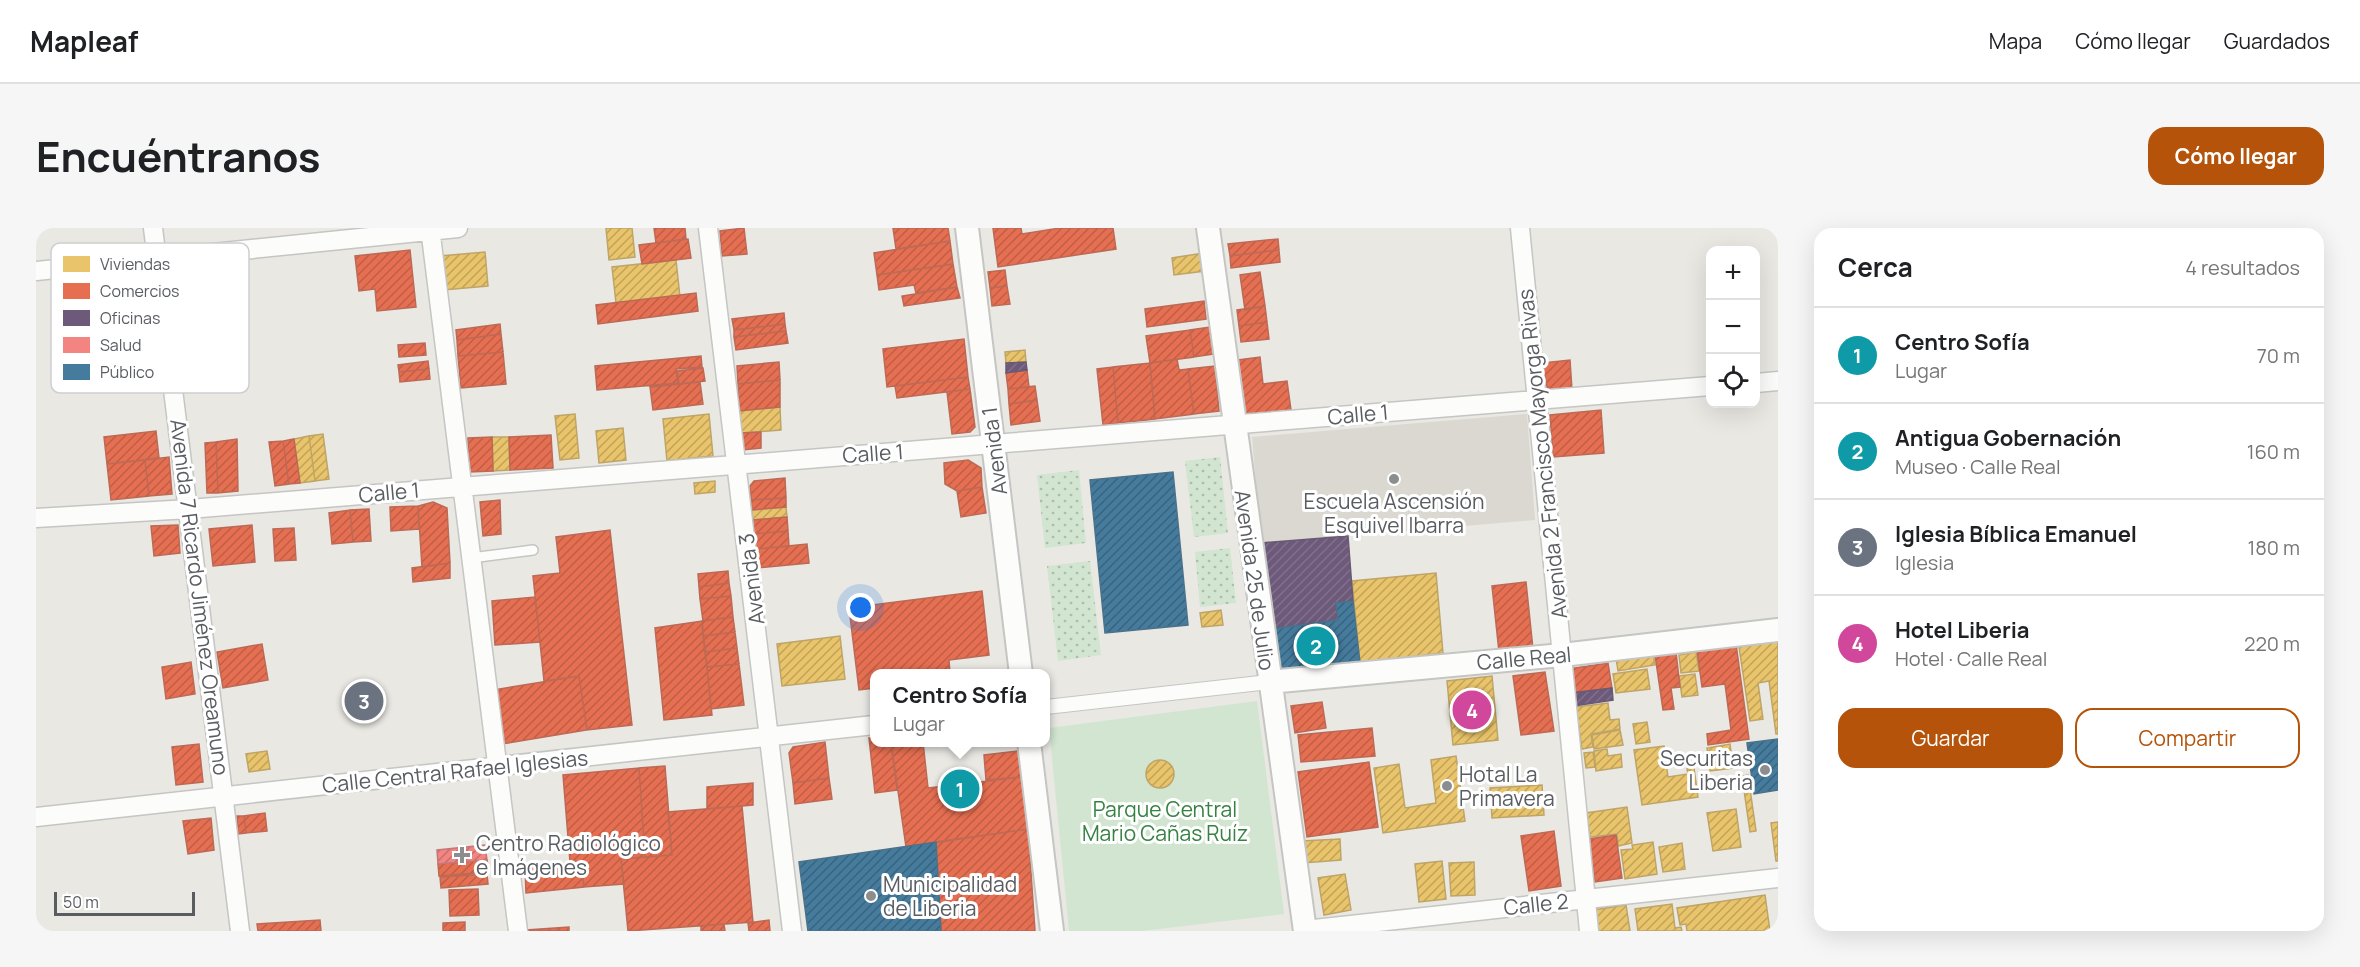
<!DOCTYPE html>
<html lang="es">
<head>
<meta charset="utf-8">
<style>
  body { margin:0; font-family:Manrope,sans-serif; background:#f6f6f6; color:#202124 }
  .controls { position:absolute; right:18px; top:18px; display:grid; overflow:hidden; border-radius:12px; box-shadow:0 6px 24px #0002 }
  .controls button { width:54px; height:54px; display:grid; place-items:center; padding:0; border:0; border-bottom:2px solid #e0e0e0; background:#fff; color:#202124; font:30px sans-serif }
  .scale { position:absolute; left:18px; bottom:15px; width:141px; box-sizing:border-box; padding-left:6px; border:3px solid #595c61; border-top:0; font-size:16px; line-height:21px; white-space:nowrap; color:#595c61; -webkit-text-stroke:4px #fff; paint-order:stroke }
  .you { position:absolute; left:825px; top:380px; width:21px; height:21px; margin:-15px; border:4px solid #fff; border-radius:50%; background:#1a73e8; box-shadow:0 0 0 9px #1a73e833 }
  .badge { display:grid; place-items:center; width:39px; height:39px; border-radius:50%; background:#b45309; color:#fff; font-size:20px; font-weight:700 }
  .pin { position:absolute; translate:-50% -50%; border:3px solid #fff; box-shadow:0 2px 6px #0006 }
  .popup { position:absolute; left:834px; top:441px; width:180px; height:78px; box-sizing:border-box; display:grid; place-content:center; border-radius:12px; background:#fff; filter:drop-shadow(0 2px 4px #0005); font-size:20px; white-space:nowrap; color:#757577 }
  .popup b { font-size:22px; color:#202124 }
  .popup::after { content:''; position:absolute; left:50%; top:100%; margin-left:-12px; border:12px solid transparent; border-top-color:#fff }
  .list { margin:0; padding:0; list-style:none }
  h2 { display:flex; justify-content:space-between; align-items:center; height:78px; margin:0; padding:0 24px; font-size:26px }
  h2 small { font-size:20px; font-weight:400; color:#757577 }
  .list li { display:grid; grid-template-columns:39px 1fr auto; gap:18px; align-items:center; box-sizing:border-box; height:96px; padding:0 24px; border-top:2px solid #e0e0e0 }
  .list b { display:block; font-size:22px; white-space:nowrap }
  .list p { margin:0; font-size:20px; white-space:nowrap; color:#757577 }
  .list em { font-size:20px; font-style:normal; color:#757577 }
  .actions { display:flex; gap:12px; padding:18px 24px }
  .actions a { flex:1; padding:14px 0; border:2px solid #b45309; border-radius:18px; text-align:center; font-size:21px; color:#b45309 }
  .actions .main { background:#b45309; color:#fff }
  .icon { flex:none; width:33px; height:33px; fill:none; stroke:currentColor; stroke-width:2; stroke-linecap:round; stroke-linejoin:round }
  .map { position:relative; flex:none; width:1742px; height:703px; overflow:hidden; border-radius:18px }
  header { display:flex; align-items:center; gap:36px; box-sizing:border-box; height:84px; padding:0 30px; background:#fff; border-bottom:2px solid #e0e0e0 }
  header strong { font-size:28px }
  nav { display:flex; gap:33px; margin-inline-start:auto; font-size:21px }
  .intro { display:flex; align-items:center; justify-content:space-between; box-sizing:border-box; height:144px; padding:0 36px }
  h1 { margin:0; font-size:42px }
  .button { padding:15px 27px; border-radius:18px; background:#b45309; color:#fff; font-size:21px; font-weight:700 }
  main { display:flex; gap:36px; padding:0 36px }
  aside { flex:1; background:#fff; border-radius:18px; box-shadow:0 6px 24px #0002 }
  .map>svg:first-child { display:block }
</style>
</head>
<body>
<header>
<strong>Mapleaf</strong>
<nav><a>Mapa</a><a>Cómo llegar</a><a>Guardados</a></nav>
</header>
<div class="intro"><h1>Encuéntranos</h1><a class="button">Cómo llegar</a></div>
<main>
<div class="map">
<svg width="1742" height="703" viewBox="0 0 1742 703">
  <defs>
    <pattern id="grass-dots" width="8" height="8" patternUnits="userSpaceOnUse" patternTransform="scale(1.5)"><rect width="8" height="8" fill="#d1e5d1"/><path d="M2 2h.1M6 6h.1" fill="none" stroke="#adbdad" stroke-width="1.8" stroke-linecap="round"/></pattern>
    <pattern id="homes-hatch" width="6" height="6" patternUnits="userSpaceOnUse" patternTransform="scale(1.5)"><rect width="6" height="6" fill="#e9c46a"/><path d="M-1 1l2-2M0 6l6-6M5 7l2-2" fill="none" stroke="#c0a25b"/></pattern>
    <pattern id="shops-hatch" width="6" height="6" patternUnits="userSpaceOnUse" patternTransform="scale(1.5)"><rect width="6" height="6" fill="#e76f51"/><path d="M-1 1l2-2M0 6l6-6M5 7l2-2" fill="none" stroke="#be5e47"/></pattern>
    <pattern id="offices-hatch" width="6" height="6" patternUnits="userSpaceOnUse" patternTransform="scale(1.5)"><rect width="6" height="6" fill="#6d597a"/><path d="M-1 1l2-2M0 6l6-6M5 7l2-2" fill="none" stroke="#80708b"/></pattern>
    <pattern id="health-hatch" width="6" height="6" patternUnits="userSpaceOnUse" patternTransform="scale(1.5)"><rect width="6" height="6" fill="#f28482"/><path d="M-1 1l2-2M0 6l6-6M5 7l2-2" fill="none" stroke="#c76f6e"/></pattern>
    <pattern id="public-hatch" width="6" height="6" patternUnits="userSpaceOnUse" patternTransform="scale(1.5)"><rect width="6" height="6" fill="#457b9d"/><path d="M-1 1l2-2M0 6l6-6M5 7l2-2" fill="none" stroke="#3a637d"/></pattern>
  </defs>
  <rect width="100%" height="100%" fill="#e9e8e3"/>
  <!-- education -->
  <path fill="#dad8d1" d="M1491,186L1499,292L1225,315L1216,209Z"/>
  <!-- grass -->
  <path fill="url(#grass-dots)" d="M1184,229L1192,305L1158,309L1149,233Z
    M1043,242L1050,315L1009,320L1001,247Z
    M1194,320L1200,375L1164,379L1159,324Z
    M1054,333L1065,427L1022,433L1011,338Z"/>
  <!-- park -->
  <path fill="#d1e5d1" d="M1221,473L1248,686L1106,703H1033L1013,500Z"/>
  <!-- homes -->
  <path fill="url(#homes-hatch)" stroke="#bea567" stroke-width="1.5" d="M570,0H596L599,29L573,32Z
    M449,24L452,58L407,62L404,28Z
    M1167,25L1169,43L1138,47L1136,30Z
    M640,32L644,69L580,75L576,39Z
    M989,122L990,134L970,135L969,124Z
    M744,179L745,202L705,205L703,183Z
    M539,186L543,230L524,232L519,188Z
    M673,186L677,228L631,233L627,191Z
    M587,200L590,232L563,235L560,203Z
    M287,206L293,251L279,253L273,208Z
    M273,208L279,253L264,255L258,211Z
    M456,209H473L474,242L457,243Z
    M679,253V264L659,266L658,255Z
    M750,279L751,289L717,292L716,282Z
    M1400,345L1407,425L1324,435L1316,353Z
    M1185,382L1187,397L1166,399L1164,385Z
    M804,408L809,451L746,458L741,416Z
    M1742,413V506H1740L1733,453L1722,455L1727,491L1714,493L1703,419Z
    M1660,424L1663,443L1645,445L1643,427Z
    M1617,425L1619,437L1582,443L1580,430Z
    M1611,441L1614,461L1580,465L1577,446Z
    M1659,446L1662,467L1646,469L1643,448Z
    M1456,448L1462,512L1417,517L1411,453Z
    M1572,475L1574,492L1583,491L1584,501L1555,506L1557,519L1546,521L1540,479Z
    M1611,494L1614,514L1600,516L1597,496Z
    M1584,502L1587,517L1558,521L1556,507Z
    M1694,516L1697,540L1674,543L1671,520Z
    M1628,518L1632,549L1652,546L1651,541L1658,540L1662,569L1606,577L1598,522Z
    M1571,521L1572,528L1585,526L1586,539L1560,543L1558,523Z
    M231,523L234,541L213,544L210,526Z
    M1557,524L1559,539L1550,540L1548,525Z
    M1420,528L1429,593L1347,605L1338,540L1363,536L1369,580L1400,575L1395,532Z
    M1110 546a14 14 0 1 1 28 0a14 14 0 1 1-28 0Z
    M1712,547L1720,603L1714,604L1706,548Z
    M1506,557L1508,587L1456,590L1454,560Z
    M1591,579L1596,615L1582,618L1581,606L1554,609L1550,585Z
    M1700,581L1705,619L1677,623L1671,585Z
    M1742,594V633H1740L1735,595Z
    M1304,611L1305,632L1267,635L1265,613Z
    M1617,614L1621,646L1589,651L1585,622L1597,621L1596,617Z
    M1646,615L1649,641L1627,644L1623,619Z
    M1406,633L1410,671L1383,674L1379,636Z
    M1438,634L1439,667L1415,668L1413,635Z
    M1309,646L1315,682L1288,687L1282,650Z
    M1729,667L1734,703H1651L1650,696L1644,697L1641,680Z
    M1636,676L1639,700L1645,699L1646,703H1602L1599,681Z
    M1590,677L1594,703H1560L1557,682Z"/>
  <!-- shops -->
  <path fill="url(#shops-hatch)" stroke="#bc6956" stroke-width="1.5" d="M618,0H649L650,11L620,15Z
    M708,0L711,26L686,28L684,3Z
    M857,0H912L914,13L860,21Z
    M957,0H985L986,6L1024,0H1077L1080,21L962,39Z
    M652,11L655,30L606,36L603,17Z
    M1242,11L1243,22L1194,28L1192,16Z
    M914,13L917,36L841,47L838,25Z
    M374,22L380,79L341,83L339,61L323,63L319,28Z
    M1243,22L1244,34L1195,40L1194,28Z
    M917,36L921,59L880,65L878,57L843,62L841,47Z
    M969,42L971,58L954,60L952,44Z
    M1224,44L1229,78L1209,82L1204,47Z
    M971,58L974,76L956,78L954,60Z
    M921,59L924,70L868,78L866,68Z
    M660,65L662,83L562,96L560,77Z
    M1168,73L1170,91L1111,99L1109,81Z
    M1229,78L1231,94L1203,98L1201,82Z
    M748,85L749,96L698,102L696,91Z
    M1231,94L1233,111L1205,114L1203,98Z
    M464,96L465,106L421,112L420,102Z
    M749,96L750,103L698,109V102Z
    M1174,99L1177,126L1158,129L1154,102Z
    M1154,102L1158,129L1114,135L1110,108Z
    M750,103L752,115L700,122L698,109Z
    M465,106L467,124L422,128L421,112Z
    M928,111L932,149L851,159L847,121Z
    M389,115L390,127L363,129L362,117Z
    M114,123L117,138L99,141L96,127Z
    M467,124L470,156L425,160L422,128Z
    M665,128L666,139L640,141L642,155L561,162L559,138Z
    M1224,129L1227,156L1251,153L1255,182L1209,188L1202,132Z
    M1141,131L1143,142L1152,141L1158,186L1119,191L1114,135Z
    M1534,132L1536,162L1519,163L1511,159L1507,135Z
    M392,133L393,141L363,144L362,137Z
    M743,134L744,152L702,156L701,138Z
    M1114,135L1119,191L1082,195L1077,139Z
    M1179,138L1183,183L1158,186L1152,141Z
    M1077,139L1082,195L1067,197L1061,141Z
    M667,140L669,153L643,156L641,143Z
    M393,141L394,151L364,154L363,144Z
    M991,142L993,159L972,161L970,145Z
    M932,149L934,161L861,170L859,158Z
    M744,152V179L703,183L702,156Z
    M664,154L667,176L617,182L614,159Z
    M999,158L1001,172L973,176L972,161Z
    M934,161L939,199L934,204L916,206L911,164Z
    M1001,172L1004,193L975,197L973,176Z
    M1565,182L1568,225L1517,229L1514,187Z
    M120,203L123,230L71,236L68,209Z
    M725,204V220L706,222L705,205Z
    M515,207L517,240L474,242L473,209Z
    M456,209L457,243L433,244L432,210Z
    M201,211L202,263L182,265L180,214Z
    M258,211L264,255L253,256L247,213Z
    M247,213L253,256L239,258L233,214Z
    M180,214L182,265H171L169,215Z
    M133,229L136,266L113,268L109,232Z
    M109,232L113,268L75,272L71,236Z
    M932,232L945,240L946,259L921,263L909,256L908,235Z
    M749,250L750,270L715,272L714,258L718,253Z
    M946,259L950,285L925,289L921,263Z
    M750,270V279L716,282L715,272Z
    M464,272L465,306L447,308L444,274Z
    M397,274L411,280L414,335L386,339L382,278Z
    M382,278L383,301L355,303L354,279Z
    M333,281L335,313L317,314L314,282Z
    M314,282L317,314L296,316L293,285Z
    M751,289L752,303L718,306L717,292Z
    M142,297L144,325L118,328L115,298Z
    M216,297L219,334L177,338L173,301Z
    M258,300L260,332L239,333L237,301Z
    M574,302L596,497L551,502L543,448L508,453L497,348L524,345L520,309Z
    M752,303L753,318L720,321L718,306Z
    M771,316L773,335L721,340L720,321Z
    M414,335V350L377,354L376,340Z
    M692,343L693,355L663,359L662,346Z
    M1490,354L1497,421L1463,424L1456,358Z
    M693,355L695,368L664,371L663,359Z
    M946,363L953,427L913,432L914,446H838V460L823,462L813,380Z
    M695,368L697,389L667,393L664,371Z
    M499,369L504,414L459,417L456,373Z
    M697,389L699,404L667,408L666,393Z
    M666,393L676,487L628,492L619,400Z
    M699,404L701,420L669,424L667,408Z
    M226,416L232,452L187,460L181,424Z
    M1700,416L1713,511L1672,517L1671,506L1695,502L1689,456L1666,459L1661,422Z
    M701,420L703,436L671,439L669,424Z
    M1640,424L1644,459L1635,460L1638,481L1627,482L1619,427Z
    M155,434L159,466L130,471L126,439Z
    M1572,435L1576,460L1536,465L1533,441Z
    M703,436L708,477L675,481L671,439Z
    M1509,444L1518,503L1485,507L1477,448Z
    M543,448L551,502L466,516L457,462Z
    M1286,474L1290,500L1259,505L1255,478Z
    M1336,500L1339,528L1265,534L1262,507Z
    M833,510H838V514H855L861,562L839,565Z
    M789,514L793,550L757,555L753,525L757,519Z
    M855,514H887L892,560L986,549L992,601L870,619Z
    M163,516L167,554L140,557L136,519Z
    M983,523L986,549L950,552L948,527Z
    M1333,534L1342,599L1271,609L1262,544Z
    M629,538L636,627L609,629L603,540Z
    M603,540L609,629L585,631L588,656L548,659L545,633L534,634L527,547Z
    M793,550L796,571L759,576L757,555Z
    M717,555V577L671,581V559Z
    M706,578L717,694L592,703L585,631L636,627L632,584Z
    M229,585L231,603L210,605L208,588Z
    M201,588H208L210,605L202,606Z
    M175,590L178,622L152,626L147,593Z
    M992,601L999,703H905L900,614Z
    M1518,603L1525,658L1493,663L1485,608Z
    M1580,607L1586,650L1559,654L1553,611Z
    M451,632L453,644L403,648L402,636Z
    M545,633L548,659L490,665L489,640Z
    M451,646L452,656L405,660L404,649Z
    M442,661L443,687L414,688L413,662Z
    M284,692L285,703H222L221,696Z
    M733,692L734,703H713L712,695Z
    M429,694V703H407V695Z
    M688,696L689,703H665V698Z
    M533,699V703H490V702Z"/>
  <!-- offices -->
  <path fill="url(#offices-hatch)" stroke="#675a72" stroke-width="1.5" d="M990,134L991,142L970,145V135Z
    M1312,308L1317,373L1300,375L1302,392L1235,401L1225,315Z
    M1576,460L1577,472L1538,478L1536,465Z"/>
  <!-- health -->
  <path fill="url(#health-hatch)" stroke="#c47878" stroke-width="1.5" d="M449,617L451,632L402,636L401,622Z"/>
  <!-- public -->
  <path fill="url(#public-hatch)" stroke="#4b728b" stroke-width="1.5" d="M1137,244L1152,397L1069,405L1054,252Z
    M1317,373L1324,435L1241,445L1235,401L1302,392L1300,375Z
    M1742,511V562L1718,566L1711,515Z
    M900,614L905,703H772L763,634Z"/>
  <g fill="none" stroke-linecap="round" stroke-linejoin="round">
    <!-- service casing -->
    <g stroke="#c5c5c4" stroke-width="12">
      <path id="service" d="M435,330L497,322"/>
    </g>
    <!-- pedestrian casing -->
    <g stroke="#c5c5c4" stroke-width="16">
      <path id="pedestrian" d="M1010,479L1233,454"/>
    </g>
    <!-- minor casing -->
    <g stroke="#c5c5c4" stroke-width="21">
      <path id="minor" d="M117,0L204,703
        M394,0L482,703
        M672,0L756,703
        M1484,0L1553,703
        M0,43L422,0
        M1720,155L1742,153
        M0,290L153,281L1674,158
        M0,589L838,497
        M1269,702L1742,650"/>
    </g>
    <!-- tertiary casing -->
    <g stroke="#c5c5c4" stroke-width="26">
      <path id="tertiary" d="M931,0L985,446
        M1172,0L1269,703
        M1233,454L1526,427L1742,402
        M993,514L1016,703"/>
    </g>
    <!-- service -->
    <use href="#service" stroke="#fcfcfb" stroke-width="9"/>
    <!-- pedestrian -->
    <use href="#pedestrian" stroke="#fcfcfb" stroke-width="14"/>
    <!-- minor -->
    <use href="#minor" stroke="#fcfcfb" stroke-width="18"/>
    <!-- tertiary -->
    <use href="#tertiary" stroke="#fcfcfb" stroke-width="22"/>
  </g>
  <!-- markers -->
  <g fill="#8b8d8e" stroke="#fff" stroke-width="2">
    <circle cx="1358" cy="251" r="6"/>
    <circle cx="1729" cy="542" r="6"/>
    <circle cx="1411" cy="558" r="6"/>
    <path d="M423 618h6v6h6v6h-6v6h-6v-6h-6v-6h6z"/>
    <circle cx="835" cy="668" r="6"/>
  </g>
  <g text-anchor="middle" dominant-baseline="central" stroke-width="6" stroke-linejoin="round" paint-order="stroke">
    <!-- street labels -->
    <g font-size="21" fill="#595c61" stroke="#fff">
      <text transform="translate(1322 186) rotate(-5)">Calle 1</text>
      <text transform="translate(958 223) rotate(-97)">Avenida 1</text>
      <text transform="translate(837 225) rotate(-4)">Calle 1</text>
      <text transform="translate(1506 226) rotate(-96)">Avenida 2 Francisco Mayorga Rivas</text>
      <text transform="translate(353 264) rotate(-5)">Calle 1</text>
      <text transform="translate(715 351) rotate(-97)">Avenida 3</text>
      <text transform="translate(1219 352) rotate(82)">Avenida 25 de Julio</text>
      <text transform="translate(164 369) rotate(83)">Avenida 7 Ricardo Jiménez Oreamuno</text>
      <text transform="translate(1488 430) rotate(-5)">Calle Real</text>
      <text transform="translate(419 543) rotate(-6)">Calle Central Rafael Iglesias</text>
      <text transform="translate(1500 676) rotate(-6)">Calle 2</text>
    </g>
    <!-- poi labels -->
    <g font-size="21" fill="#595c61" stroke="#fff" text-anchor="start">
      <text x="1358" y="273" text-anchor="middle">Escuela Ascensión<tspan x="1358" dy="24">Esquivel Ibarra</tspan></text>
      <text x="1717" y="530" text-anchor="end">Securitas<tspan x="1717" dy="24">Liberia</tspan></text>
      <text x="1423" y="546">Hotal La<tspan x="1423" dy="24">Primavera</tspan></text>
      <text x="440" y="615">Centro Radiológico<tspan x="440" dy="24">e Imágenes</tspan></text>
      <text x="847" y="656">Municipalidad<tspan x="847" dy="24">de Liberia</tspan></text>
    </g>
    <!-- park labels -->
    <g font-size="21" fill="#378243" stroke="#fff">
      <text x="1129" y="581">Parque Central<tspan x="1129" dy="24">Mario Cañas Ruíz</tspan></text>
    </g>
  </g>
  <!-- legend -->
  <rect x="15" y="15" width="198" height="150" rx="9" fill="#fff" stroke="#cdced0" stroke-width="1.5"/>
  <rect x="27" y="28" width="27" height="16" fill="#e9c46a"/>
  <rect x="27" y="55" width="27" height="16" fill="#e76f51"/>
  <rect x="27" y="82" width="27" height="16" fill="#6d597a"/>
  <rect x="27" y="109" width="27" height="16" fill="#f28482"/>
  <rect x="27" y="136" width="27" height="16" fill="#457b9d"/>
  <g font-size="16" fill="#595c61">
    <text x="64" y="42">Viviendas</text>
    <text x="64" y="69">Comercios</text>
    <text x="64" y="96">Oficinas</text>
    <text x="64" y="123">Salud</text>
    <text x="64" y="150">Público</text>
  </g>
</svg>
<div class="controls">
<button>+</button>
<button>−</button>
<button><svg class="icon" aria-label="locate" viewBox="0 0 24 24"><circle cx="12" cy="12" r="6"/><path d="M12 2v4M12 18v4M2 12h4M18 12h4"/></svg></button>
</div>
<div class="scale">50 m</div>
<div class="you"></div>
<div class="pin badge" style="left:924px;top:561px;background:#0f9aa8">1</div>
<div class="popup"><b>Centro Sofía</b>Lugar</div>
<div class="pin badge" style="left:1280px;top:418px;background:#0f9aa8">2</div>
<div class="pin badge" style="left:328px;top:473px;background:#6b7280">3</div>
<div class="pin badge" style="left:1436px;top:482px;background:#d1479c">4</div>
</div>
<aside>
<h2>Cerca<small>4 resultados</small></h2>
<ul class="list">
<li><span class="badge" style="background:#0f9aa8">1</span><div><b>Centro Sofía</b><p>Lugar</p></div><em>70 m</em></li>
<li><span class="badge" style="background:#0f9aa8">2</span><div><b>Antigua Gobernación</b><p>Museo · Calle Real</p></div><em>160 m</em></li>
<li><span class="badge" style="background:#6b7280">3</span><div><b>Iglesia Bíblica Emanuel</b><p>Iglesia</p></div><em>180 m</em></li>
<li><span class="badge" style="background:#d1479c">4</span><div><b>Hotel Liberia</b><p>Hotel · Calle Real</p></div><em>220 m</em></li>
</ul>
<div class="actions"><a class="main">Guardar</a><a>Compartir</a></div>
</aside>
</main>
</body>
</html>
